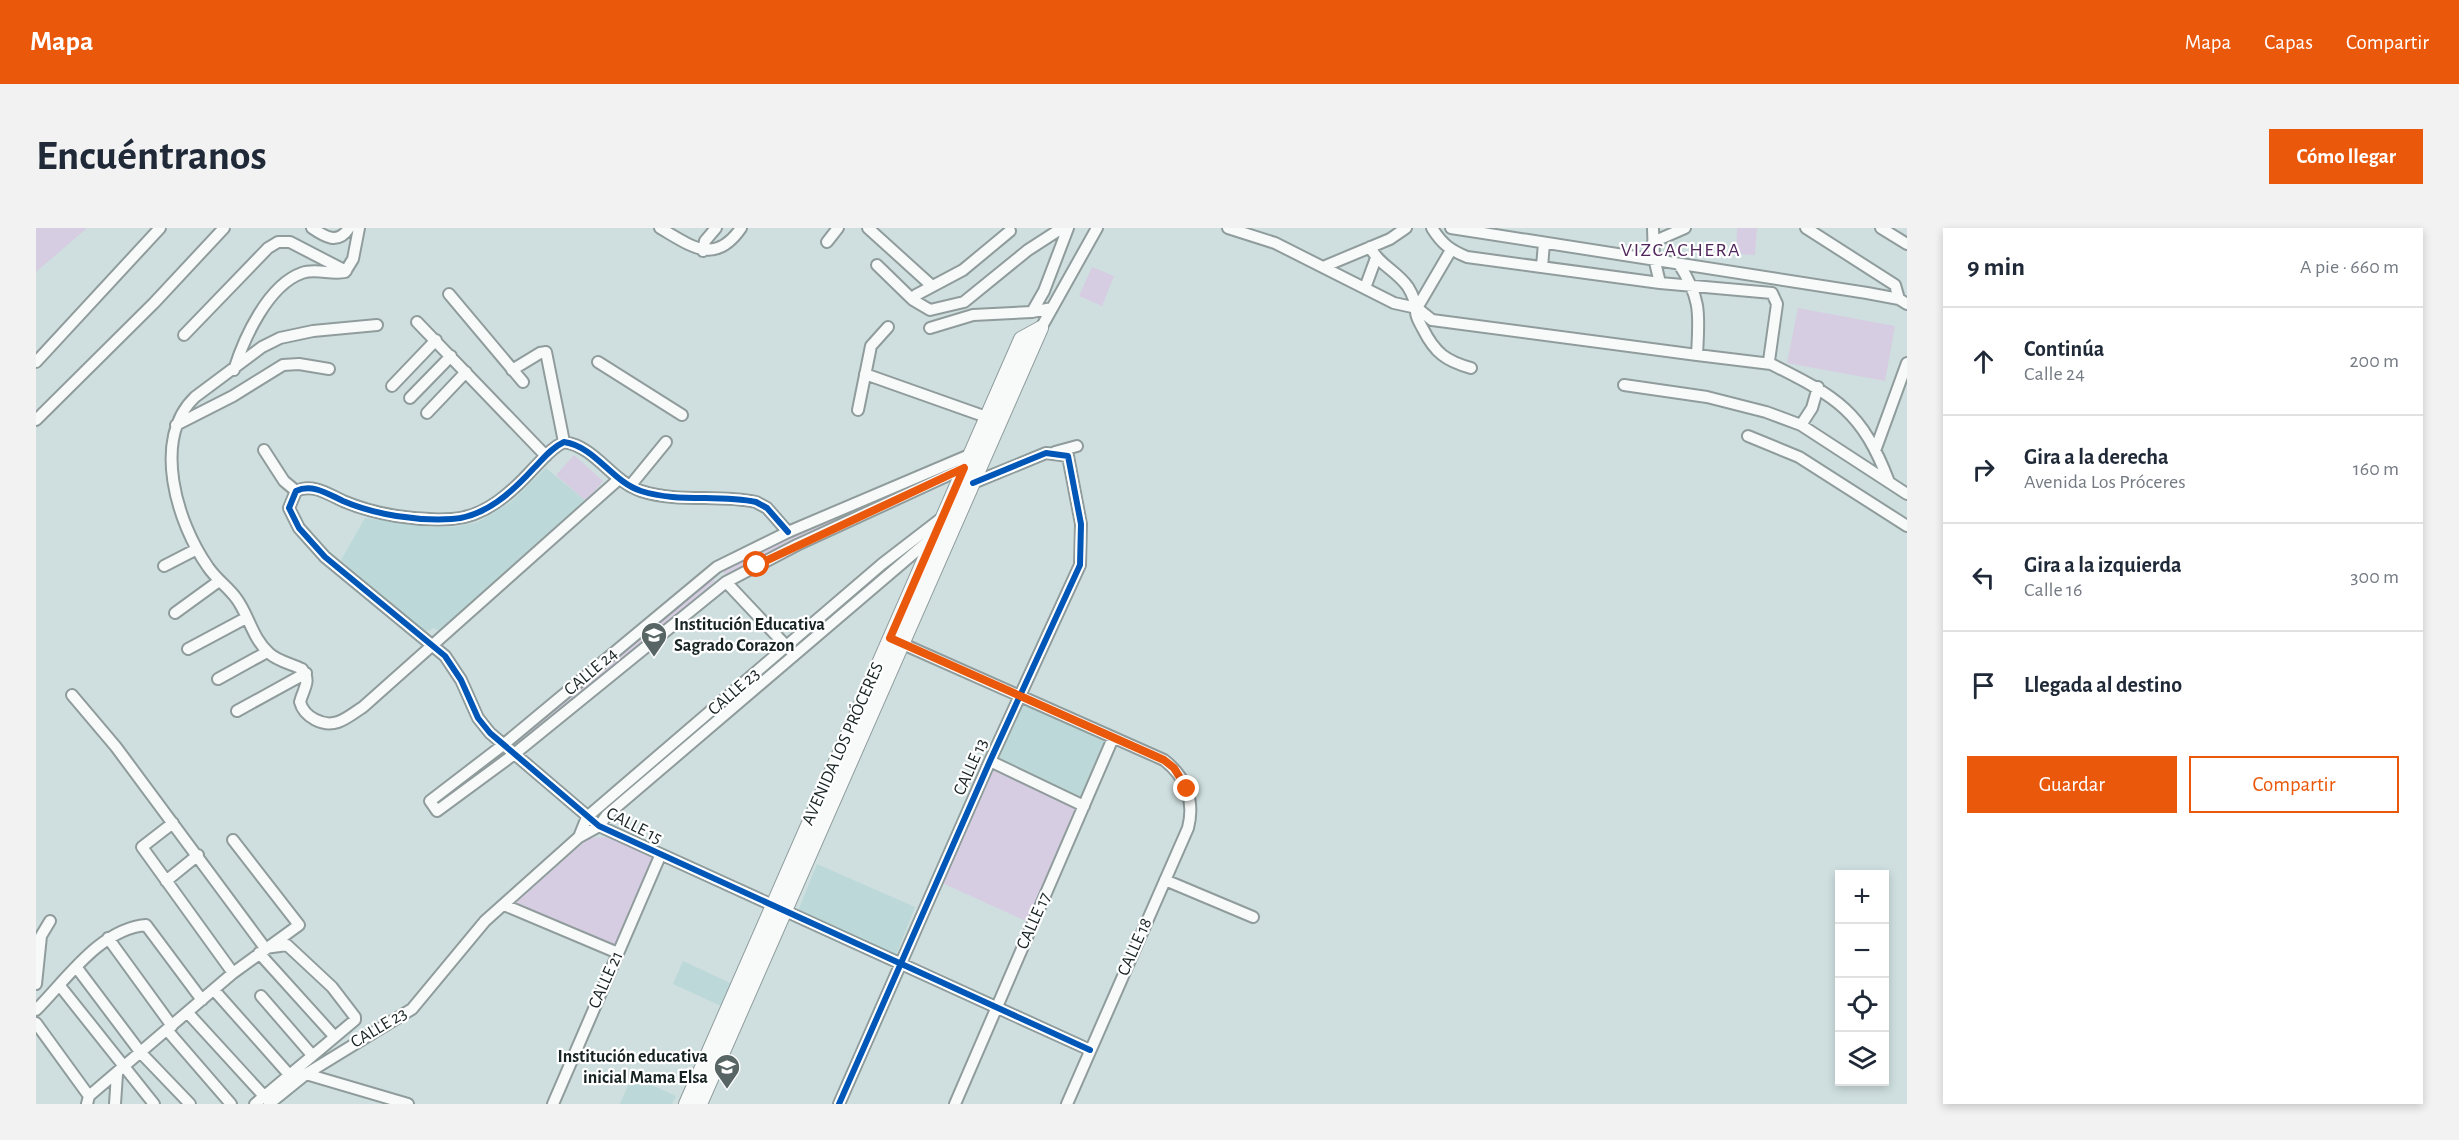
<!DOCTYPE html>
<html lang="es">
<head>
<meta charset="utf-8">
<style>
  body { margin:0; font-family:"Alegreya Sans",sans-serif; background:#f2f2f3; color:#1f2937 }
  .controls { position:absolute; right:18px; bottom:18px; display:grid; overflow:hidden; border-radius:0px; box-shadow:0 3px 9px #0003 }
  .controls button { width:54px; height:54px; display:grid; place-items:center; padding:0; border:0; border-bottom:2px solid #e0e1e3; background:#fff; color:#1f2937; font:30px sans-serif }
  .stop { position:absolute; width:18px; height:18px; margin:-14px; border:4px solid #ea580c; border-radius:50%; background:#fff }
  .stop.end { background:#ea580c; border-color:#fff; box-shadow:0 2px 6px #0008 }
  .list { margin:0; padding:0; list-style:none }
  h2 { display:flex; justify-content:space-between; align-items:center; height:78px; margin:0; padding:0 24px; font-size:26px }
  h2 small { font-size:20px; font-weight:400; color:#747a83 }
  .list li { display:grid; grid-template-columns:39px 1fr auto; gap:18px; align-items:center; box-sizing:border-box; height:108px; padding:0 24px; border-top:2px solid #e0e1e3 }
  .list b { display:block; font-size:22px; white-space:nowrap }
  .list p { margin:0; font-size:20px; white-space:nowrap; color:#747a83 }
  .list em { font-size:20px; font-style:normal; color:#747a83 }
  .actions { display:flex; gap:12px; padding:18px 24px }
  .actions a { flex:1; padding:14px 0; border:2px solid #ea580c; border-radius:0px; text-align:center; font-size:21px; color:#ea580c }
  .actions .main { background:#ea580c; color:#fff }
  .icon { flex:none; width:33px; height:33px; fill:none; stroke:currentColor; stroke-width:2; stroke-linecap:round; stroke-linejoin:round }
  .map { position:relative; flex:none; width:1871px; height:876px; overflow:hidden; border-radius:0px }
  header { display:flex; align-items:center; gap:36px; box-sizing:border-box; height:84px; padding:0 30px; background:#ea580c; color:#fff }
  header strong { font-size:28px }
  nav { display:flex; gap:33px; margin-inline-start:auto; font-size:21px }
  .intro { display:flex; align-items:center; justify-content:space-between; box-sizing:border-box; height:144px; padding:0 36px }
  h1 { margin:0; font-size:42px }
  .button { padding:15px 27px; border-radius:0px; background:#ea580c; color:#fff; font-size:21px; font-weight:700 }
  main { display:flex; gap:36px; padding:0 36px }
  aside { flex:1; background:#fff; border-radius:0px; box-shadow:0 3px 9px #0003 }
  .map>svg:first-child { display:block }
</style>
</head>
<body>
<header>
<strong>Mapa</strong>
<nav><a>Mapa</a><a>Capas</a><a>Compartir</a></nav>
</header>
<div class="intro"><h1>Encuéntranos</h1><a class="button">Cómo llegar</a></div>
<main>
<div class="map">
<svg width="1871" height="876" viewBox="0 0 1871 876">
  <rect width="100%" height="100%" fill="#cfdfdf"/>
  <!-- built -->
  <path fill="#bcd8d8" d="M510,240L550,273L406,404L397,400L393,403H388L305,332L329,290L393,299H418L442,294L475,274Z
    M987,474L1070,511L1044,571L961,530Z
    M781,636L879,679L860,727L762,683Z
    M647,733L696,756L685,778L637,756Z
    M596,848L640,868L636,876H584Z"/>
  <!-- green -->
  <path fill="#d6cde2" d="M0,0H51L0,44Z
    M1701,0H1721L1719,27L1700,26Z
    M1056,39L1078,48L1066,78L1043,68Z
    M1762,80L1859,98L1849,153L1751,135Z
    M538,227L567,253L550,273L520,247Z
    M923,228V238L689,346L683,341Z
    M845,342L850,348L761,424L756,419Z
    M674,347L679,353L478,523L473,517Z
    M750,422L756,428L569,585L567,582Z
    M465,522L468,525L403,575L400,571Z
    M954,537L1043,580L994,695L904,654Z
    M570,609L620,628L581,722L477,677L553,610Z"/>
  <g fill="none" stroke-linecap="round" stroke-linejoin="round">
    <!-- minor casing -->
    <g stroke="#909c9c" stroke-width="14">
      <path id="minor" d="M276,0C289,9 302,17 313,0
        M624,0C655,18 679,38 705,0
        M832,0L896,58
        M1192,0L1239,15L1358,75L1381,80L1396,92L1661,127C1663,87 1666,72 1643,36
        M1396,0C1406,16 1414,22 1431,29L1624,55L1736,65L1741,76L1733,133L1735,136C1801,169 1826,183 1853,254
        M1415,0L1831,65L1863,71L1871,76
        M1617,0L1618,30L1624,55
        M1770,0L1859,57L1863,71
        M1845,0L1871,16
        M974,3L927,42L880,67L877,72L894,82L928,74L992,22L1026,0
        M791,14L802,0
        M1617,14L1649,0
        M1334,19C1342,36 1361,43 1372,59C1377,67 1380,76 1380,84C1380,90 1385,97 1387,101C1399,125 1410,133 1435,140
        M667,23L669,13L680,0
        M841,37L877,72
        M1287,39L1354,11L1370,0
        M1506,39L1508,15
        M1329,60L1340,30
        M413,66L487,154
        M1381,80L1415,22
        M996,84L1008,63L1032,0
        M381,94L510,228
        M341,97L277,103L244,110L226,119L159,169C115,211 141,295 172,339C180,351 192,359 200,370C213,387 216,410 233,425C241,433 256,436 266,441C276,453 267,461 264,474C268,489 287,499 302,494C311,491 319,484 327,479L583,251
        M894,100L937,87L996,84L1016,80
        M1005,100L1061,0
        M148,107L232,20L242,14H254L310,43
        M1661,127L1735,136
        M0,134L124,0
        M562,134L646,187
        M198,142C208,110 232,57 266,45C280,40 295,47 309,44L317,31L323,0
        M476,142L504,125L510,124L528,214
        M829,146L956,191
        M1588,157L1671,169L1730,184L1765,197L1871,266
        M356,158L400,112
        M374,170L415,128
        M822,182L835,118L852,99
        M391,185L430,144
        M0,192L118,75L188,0
        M140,197L197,168L247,137L263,136L293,141
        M1765,197L1776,180L1782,159
        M1712,208L1763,229L1871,298
        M1840,220L1871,135
        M228,222L248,253L260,263
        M1019,224L1041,218
        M933,241L928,240L761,317L690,354L477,527L401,583L394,573L467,517L681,339L752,304L938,225
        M594,258L630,214
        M752,304L731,280L720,274C683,266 642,275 605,263C575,253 560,219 528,214C515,220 507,231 497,241C476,264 449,289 416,291C380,293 340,287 307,273C292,266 276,255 260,263L253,280L263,300L289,329L409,428L425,452L442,490L454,505L563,598L1054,822
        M128,338L161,321
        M690,354L755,423
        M139,385L183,353
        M860,413L1128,532C1150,549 1159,573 1152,600L1031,876
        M152,421L210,390
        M182,451L231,424
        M36,467L80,519L229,720L251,717L296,759L319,789V792L219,876
        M201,483L270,445
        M954,533L1048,578
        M137,595L106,619L197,745
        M543,609L551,589L846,336L907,289
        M1129,652L1217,689
        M130,653L162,627
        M468,677L582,725
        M72,710L136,798
        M223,725L298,808
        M41,740L105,825L154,876
        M0,756L5,708L14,693
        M24,758L118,876
        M178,762L257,851
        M225,768L276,827
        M0,782C31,751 64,701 110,697L166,772
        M152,785L228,868
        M0,795L53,868
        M131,802L195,876
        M270,846L372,876
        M51,876L53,868L197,745L263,697L197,612
        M79,876L81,846
        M233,876L270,846L376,781L449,693L543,609L563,598L571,587L898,308
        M517,876L624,628
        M803,876L954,533L1044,337L1045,296L1032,228L1010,225L937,255
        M919,876L1077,510"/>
    </g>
    <!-- major casing -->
    <g stroke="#909c9c" stroke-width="16">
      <path id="major" d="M650,876L985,111L1005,100
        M664,876L1005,100"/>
    </g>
    <!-- minor -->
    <use href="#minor" stroke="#f8fafa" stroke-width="10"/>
    <!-- major -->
    <use href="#major" stroke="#f8fafa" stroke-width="14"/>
    <!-- cycleway casing -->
    <g stroke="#fff" stroke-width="10">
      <path id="cycleway" d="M752,304L731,280L720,274C683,266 642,275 605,263C575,253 560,219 528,214C515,220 507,231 497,241C476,264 449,289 416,291C380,293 340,287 307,273C292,266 276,255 260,263L253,280L263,300L289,329L409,428L425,452L442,490L454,505L563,598L1054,822
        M803,876L954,533L1044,337L1045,296L1032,228L1010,225L937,255"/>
    </g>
    <!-- cycleway -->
    <use href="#cycleway" stroke="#0057b8" stroke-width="6"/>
  </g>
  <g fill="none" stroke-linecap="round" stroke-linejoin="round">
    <!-- route -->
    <path stroke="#ea580c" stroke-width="8" d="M721,337L928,240L854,410L1128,532L1138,540L1151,561"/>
  </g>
  <!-- icons -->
  <defs>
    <g id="school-pin" transform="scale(1.35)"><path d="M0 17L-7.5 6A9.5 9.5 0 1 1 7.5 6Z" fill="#586565" stroke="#fff"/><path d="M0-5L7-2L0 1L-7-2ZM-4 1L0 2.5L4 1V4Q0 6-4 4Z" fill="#fff"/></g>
  </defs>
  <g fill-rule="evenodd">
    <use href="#school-pin" x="618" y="407"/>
    <use href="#school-pin" x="691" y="839"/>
  </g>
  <g text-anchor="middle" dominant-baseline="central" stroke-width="4.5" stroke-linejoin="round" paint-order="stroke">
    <!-- poi labels -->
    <g font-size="18" font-weight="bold" fill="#182323" stroke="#fff" text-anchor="start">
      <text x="638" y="397">Institución Educativa<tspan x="638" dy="21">Sagrado Corazon</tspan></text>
      <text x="672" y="829" text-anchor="end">Institución educativa<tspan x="672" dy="21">inicial Mama Elsa</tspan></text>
    </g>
    <!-- street labels -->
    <g font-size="18" fill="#182323" stroke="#fff">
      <text transform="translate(555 444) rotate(-40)">CALLE 24</text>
      <text transform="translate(698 464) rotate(-41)">CALLE 23</text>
      <text transform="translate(807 516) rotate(-66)">AVENIDA LOS PRÓCERES</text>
      <text transform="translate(935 539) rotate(-66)">CALLE 13</text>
      <text transform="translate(598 598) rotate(27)">CALLE 15</text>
      <text transform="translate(998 693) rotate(-66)">CALLE 17</text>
      <text transform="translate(1099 719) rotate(-66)">CALLE 18</text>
      <text transform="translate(570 752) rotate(-66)">CALLE 21</text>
      <text transform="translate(343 800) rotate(-31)">CALLE 23</text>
    </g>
    <!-- neighbourhood labels -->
    <g font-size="20" letter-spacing="1.5" fill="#50265b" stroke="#fff">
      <text x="1645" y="22">VIZCACHERA</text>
    </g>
  </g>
</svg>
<div class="controls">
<button>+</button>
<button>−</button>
<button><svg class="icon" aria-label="locate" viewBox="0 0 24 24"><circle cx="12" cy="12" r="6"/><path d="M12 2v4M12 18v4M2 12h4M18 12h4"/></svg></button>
<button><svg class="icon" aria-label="layers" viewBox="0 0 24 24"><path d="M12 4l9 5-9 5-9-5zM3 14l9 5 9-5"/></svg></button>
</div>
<div class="stop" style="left:721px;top:337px"></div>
<div class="stop end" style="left:1151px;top:561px"></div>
</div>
<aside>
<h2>9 min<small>A pie · 660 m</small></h2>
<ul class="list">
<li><svg class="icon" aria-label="ahead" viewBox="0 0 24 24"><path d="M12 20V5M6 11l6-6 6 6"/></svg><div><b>Continúa</b><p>Calle 24</p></div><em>200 m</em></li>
<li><svg class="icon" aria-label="right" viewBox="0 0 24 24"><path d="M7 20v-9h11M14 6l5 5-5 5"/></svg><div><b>Gira a la derecha</b><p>Avenida Los Próceres</p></div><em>160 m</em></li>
<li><svg class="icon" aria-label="left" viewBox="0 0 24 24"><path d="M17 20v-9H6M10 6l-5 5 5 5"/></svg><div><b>Gira a la izquierda</b><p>Calle 16</p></div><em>300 m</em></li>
<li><svg class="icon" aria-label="arrive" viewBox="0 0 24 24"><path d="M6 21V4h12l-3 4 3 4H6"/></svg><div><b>Llegada al destino</b></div></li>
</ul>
<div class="actions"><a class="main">Guardar</a><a>Compartir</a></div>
</aside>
</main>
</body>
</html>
